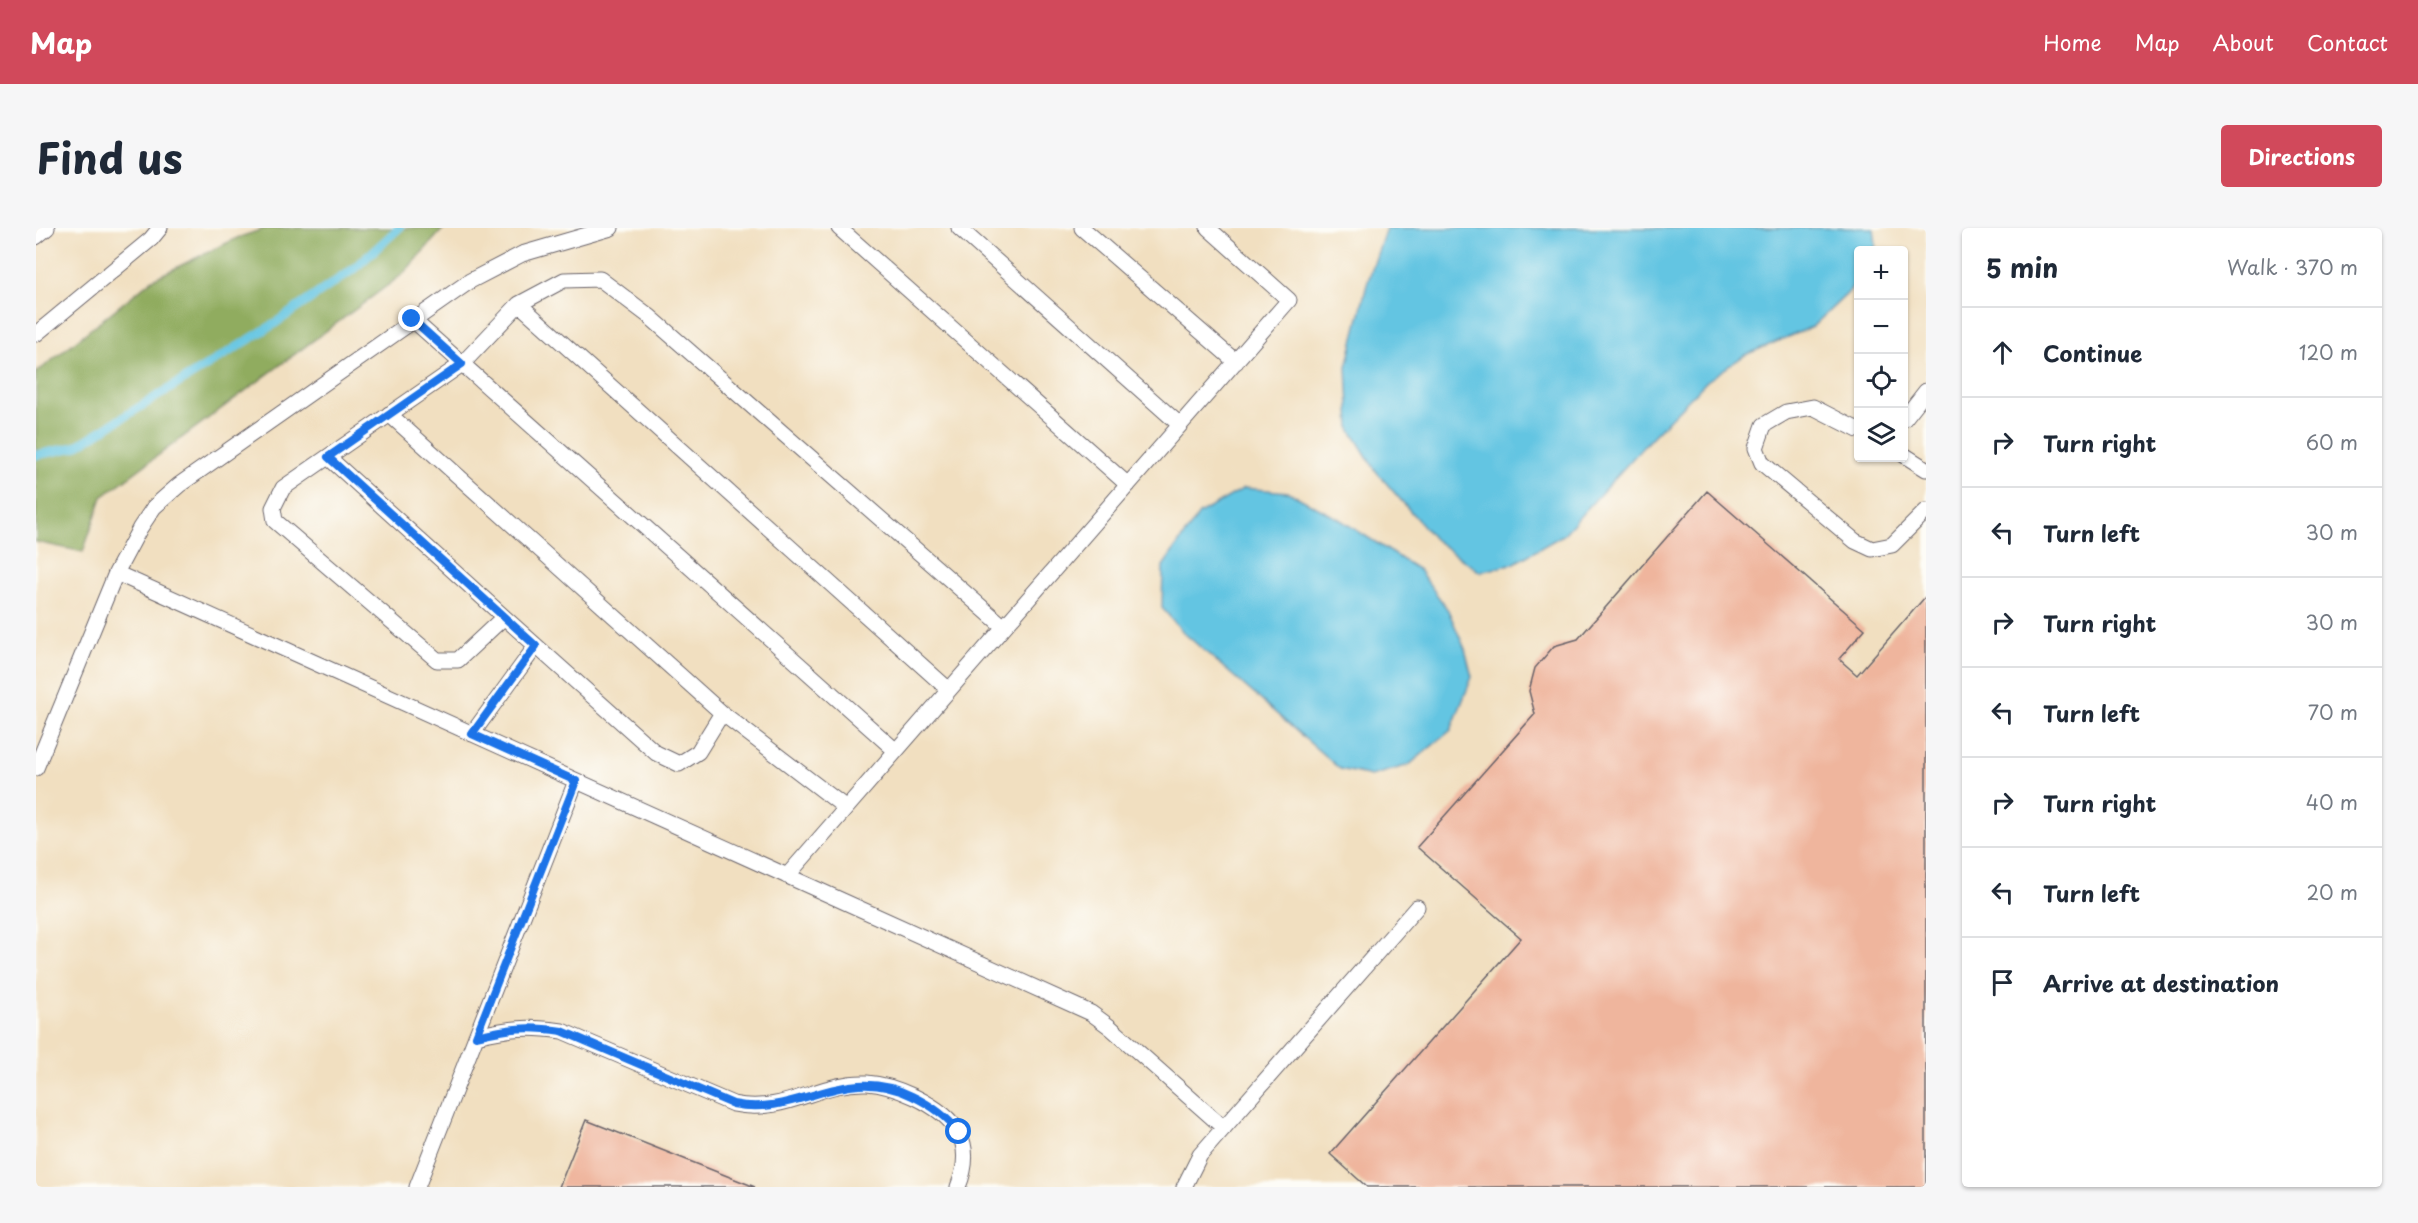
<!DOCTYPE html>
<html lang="en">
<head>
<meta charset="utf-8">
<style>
  body { margin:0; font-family:"Playpen Sans",sans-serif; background:#f6f6f7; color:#1f2937 }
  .controls { position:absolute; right:18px; top:18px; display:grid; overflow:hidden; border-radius:6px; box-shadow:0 2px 4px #0004 }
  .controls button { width:54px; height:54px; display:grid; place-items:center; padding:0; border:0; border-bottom:2px solid #e0e1e3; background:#fff; color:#1f2937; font:30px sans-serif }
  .stop { position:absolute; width:18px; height:18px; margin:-14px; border:4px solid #1a73e8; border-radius:50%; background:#fff }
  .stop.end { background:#1a73e8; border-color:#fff; box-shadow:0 2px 6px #0008 }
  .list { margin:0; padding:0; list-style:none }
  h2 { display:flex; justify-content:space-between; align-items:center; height:78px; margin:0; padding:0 24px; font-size:26px }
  h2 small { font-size:20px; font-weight:400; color:#747a83 }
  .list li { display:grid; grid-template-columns:39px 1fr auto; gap:18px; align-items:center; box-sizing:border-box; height:90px; padding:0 24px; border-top:2px solid #e0e1e3 }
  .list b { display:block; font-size:22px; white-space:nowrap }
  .list em { font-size:20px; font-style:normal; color:#747a83 }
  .icon { flex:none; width:33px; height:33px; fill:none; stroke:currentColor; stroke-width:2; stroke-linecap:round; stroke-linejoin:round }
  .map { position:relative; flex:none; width:1890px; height:959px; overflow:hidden; border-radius:6px }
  header { display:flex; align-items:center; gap:36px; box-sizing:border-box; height:84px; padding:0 30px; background:#d1495b; color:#fff }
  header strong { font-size:28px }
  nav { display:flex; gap:33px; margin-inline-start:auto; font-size:21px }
  .intro { display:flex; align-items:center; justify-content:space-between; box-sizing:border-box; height:144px; padding:0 36px }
  h1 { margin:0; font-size:42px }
  .button { padding:15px 27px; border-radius:6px; background:#d1495b; color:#fff; font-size:21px; font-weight:700 }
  main { display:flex; gap:36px; padding:0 36px }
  aside { flex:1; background:#fff; border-radius:6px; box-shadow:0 2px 4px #0004 }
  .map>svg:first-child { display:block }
</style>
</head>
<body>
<header>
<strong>Map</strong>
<nav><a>Home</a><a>Map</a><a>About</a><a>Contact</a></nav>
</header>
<div class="intro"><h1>Find us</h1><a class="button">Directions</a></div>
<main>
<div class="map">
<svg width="1890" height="959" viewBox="0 0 1890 959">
  <rect width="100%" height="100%" fill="#fdfcf7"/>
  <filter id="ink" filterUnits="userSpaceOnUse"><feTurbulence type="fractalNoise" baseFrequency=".0167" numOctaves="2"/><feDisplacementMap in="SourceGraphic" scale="12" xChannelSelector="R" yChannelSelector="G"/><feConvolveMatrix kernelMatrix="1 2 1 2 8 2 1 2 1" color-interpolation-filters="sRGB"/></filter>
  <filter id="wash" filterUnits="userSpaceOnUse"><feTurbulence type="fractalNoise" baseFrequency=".008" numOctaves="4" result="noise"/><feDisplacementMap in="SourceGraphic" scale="24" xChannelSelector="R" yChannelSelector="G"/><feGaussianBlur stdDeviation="1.35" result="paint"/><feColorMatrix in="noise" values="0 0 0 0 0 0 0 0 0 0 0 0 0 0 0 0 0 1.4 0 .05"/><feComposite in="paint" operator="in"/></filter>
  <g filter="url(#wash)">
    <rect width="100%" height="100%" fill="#f1dfc0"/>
    <!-- forest -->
    <path fill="#90ac5e" stroke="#59674c" stroke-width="1.5" d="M230,0H408L367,46L66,269L47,324L0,314V145L117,51L201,10Z"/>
    <!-- water -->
    <path fill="#64c5e2" stroke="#43748e" stroke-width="1.5" d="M1350,0H1838L1840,17L1837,22H1822V49L1814,63L1776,99L1709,127L1671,153L1617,208L1527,307L1477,336L1444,344L1398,311L1340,243L1314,201L1311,139L1331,56Z
      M1208,260L1252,264L1303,291L1383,342L1412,382L1429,421L1436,449L1415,502L1373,537L1335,548L1304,541L1148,405L1126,380L1127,338L1163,286Z"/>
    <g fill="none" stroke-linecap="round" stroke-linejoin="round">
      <!-- stream -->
      <path stroke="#64c5e2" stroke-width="9" d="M0,227L39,219L235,98L319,40L363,0"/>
    </g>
    <g id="blocks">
      <!-- building -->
      <path fill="#efb59d" d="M1671,263L1829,401L1803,431L1821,447L1890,368V959H1331L1294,926L1485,710L1381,619L1499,486L1493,463L1499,440L1518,418L1542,411Z
        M550,892L719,959H523Z"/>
    </g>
  </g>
  <g filter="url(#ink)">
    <use href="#blocks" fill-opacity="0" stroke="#6a646a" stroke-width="1.5"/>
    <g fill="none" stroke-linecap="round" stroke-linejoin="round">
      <!-- lane casing -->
      <g stroke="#6a646a" stroke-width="17">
        <path id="lane" d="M803,0L1092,257
          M923,0L1144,197
          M1046,0L1200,134
          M0,9L11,0
          M483,76L913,462
          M376,91L860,523
          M0,106L115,11L124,0
          M353,186L686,485
          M1868,191L1890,163
          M1822,202L1777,179L1750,184L1728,197L1720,220L1726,235L1819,313L1836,321L1856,317L1890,283
          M1868,227L1890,241
          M292,229L468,389
          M80,345L104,300L118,279L143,257L434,53L486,26L575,0
          M436,506L500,418
          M0,540L80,345L1055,785L1074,799L1188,900
          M810,580L686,485L662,524L643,536L620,525L468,389L422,432H401L239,293L237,280L247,260L426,136L483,76L528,52L564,51L613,88L968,399
          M751,648L1253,72L1172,0
          M440,808C474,800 491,798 526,803L697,876C750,887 783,853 831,855C848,856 864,862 879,869C920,889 940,914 922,959
          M381,959L540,553
          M1148,959L1164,927L1381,679"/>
      </g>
      <!-- lane -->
      <use href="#lane" stroke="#fff" stroke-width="15"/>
    </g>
  </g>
  <g fill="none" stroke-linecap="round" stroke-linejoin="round" filter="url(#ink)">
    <!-- route -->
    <path stroke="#1a73e8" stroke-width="8" d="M376,91L426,136L292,229L500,418L436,506L540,553L440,808C474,800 491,798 526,803L697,876C764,890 806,834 876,868C895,877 910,887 923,904"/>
  </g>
</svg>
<div class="controls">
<button>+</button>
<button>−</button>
<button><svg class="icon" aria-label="locate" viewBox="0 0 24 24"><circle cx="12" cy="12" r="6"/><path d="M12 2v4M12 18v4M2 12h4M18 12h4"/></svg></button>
<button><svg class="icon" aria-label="layers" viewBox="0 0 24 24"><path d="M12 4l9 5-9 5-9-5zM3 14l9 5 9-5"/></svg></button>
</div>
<div class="stop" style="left:923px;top:904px"></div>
<div class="stop end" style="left:376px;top:91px"></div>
</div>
<aside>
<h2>5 min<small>Walk · 370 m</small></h2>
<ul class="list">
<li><svg class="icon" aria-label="ahead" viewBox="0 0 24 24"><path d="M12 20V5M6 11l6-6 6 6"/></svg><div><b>Continue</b></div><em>120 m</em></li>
<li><svg class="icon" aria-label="right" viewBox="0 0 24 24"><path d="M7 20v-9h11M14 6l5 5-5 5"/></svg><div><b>Turn right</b></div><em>60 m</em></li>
<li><svg class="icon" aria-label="left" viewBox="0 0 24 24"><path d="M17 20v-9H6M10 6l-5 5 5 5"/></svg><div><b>Turn left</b></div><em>30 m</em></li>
<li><svg class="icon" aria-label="right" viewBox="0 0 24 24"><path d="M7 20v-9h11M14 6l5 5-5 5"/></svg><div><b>Turn right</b></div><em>30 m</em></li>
<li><svg class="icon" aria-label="left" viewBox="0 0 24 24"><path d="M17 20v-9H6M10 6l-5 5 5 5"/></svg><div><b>Turn left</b></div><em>70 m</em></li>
<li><svg class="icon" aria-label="right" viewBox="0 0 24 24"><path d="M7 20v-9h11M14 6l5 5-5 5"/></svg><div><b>Turn right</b></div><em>40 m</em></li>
<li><svg class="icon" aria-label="left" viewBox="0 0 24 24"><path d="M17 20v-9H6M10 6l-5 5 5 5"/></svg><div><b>Turn left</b></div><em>20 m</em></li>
<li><svg class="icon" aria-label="arrive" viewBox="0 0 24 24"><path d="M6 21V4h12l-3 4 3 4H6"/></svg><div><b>Arrive at destination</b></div></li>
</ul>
</aside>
</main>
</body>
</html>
